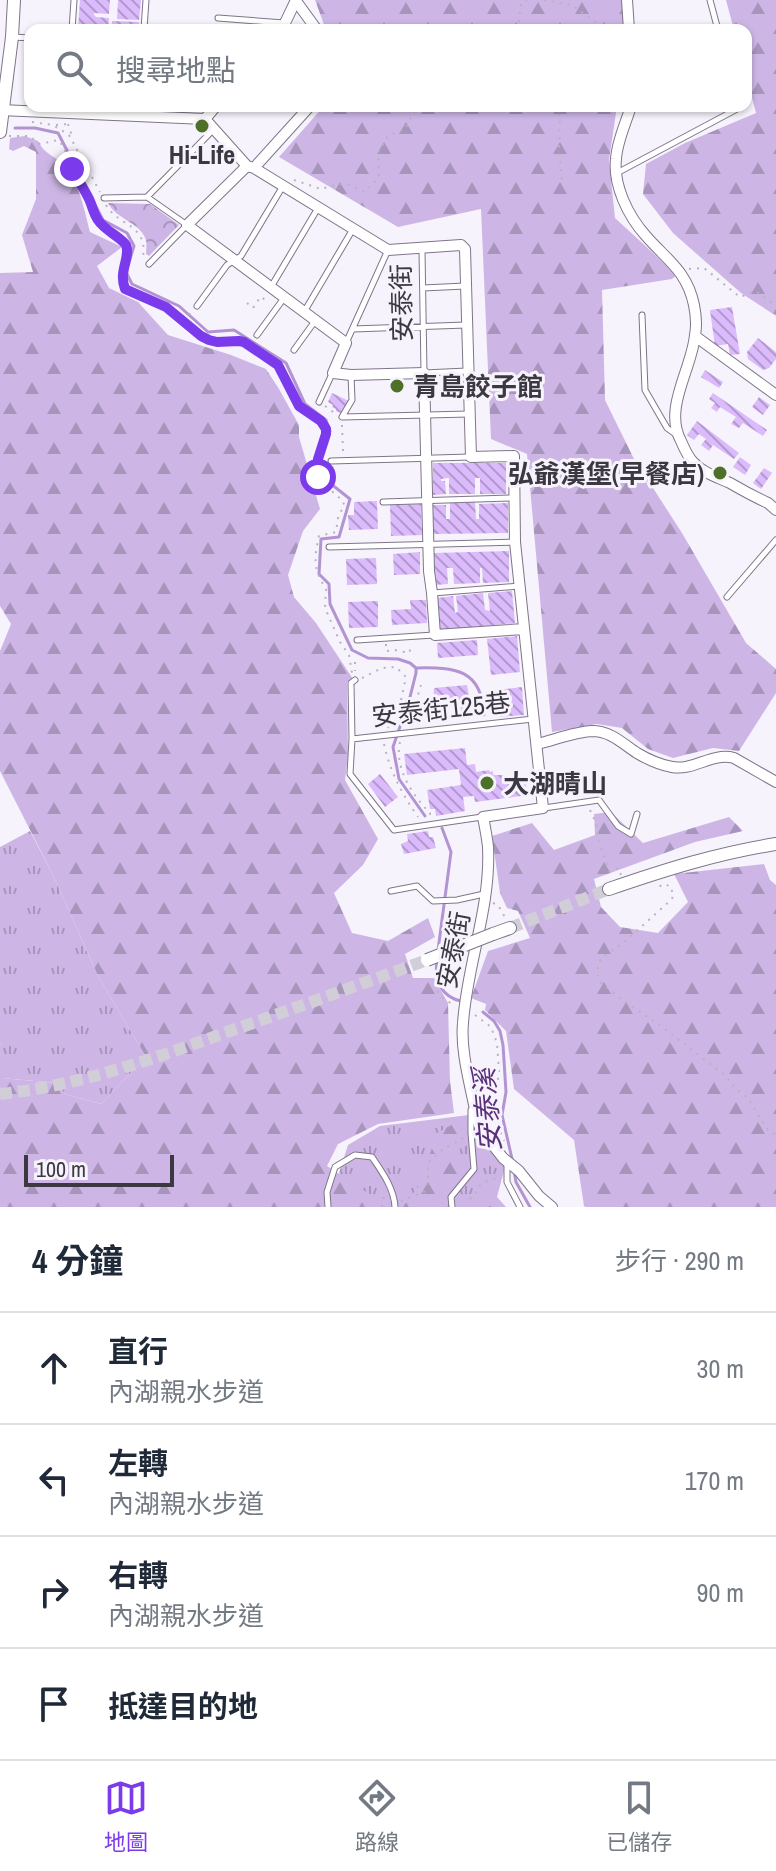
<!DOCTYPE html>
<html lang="zh-TW">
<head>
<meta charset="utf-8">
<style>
  body { margin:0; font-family:"Archivo Narrow","Noto Sans TC",sans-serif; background:#f6f6f7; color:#1f2937 }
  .scale { position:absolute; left:24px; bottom:20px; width:150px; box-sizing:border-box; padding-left:8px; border:4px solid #3c3841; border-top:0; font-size:22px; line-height:28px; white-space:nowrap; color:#3c3841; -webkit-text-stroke:6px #f7f3fc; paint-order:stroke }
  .stop { position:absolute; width:24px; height:24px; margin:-18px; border:6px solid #7c3aed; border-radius:50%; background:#fff }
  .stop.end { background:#7c3aed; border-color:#fff; box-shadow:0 2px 8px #0008 }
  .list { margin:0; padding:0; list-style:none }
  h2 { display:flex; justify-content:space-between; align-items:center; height:104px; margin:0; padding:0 32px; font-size:34px }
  h2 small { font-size:26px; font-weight:400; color:#747a83 }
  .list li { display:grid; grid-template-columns:52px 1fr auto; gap:24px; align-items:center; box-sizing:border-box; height:112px; padding:0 32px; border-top:2px solid #e0e1e3 }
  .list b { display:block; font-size:30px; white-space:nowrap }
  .list p { margin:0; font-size:26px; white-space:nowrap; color:#747a83 }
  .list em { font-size:26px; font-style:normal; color:#747a83 }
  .icon { flex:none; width:44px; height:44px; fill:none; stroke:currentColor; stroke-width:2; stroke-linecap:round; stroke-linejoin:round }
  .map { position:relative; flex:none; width:776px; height:1207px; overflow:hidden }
  .search { position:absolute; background:#fff; box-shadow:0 2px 6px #0004; left:24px; right:24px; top:24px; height:88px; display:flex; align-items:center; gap:20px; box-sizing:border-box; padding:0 28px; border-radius:16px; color:#747a83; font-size:30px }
  .sheet { height:552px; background:#fff }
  nav { display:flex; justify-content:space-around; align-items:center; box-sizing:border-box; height:112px; border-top:2px solid #e0e1e3; background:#fff; font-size:22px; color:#747a83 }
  nav a { display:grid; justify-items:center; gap:4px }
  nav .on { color:#7c3aed }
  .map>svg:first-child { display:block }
</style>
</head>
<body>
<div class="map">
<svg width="776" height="1207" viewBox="0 0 776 1207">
  <defs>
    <pattern id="grass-tufts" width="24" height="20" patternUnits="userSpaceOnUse" patternTransform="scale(2)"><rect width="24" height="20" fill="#cdb6e6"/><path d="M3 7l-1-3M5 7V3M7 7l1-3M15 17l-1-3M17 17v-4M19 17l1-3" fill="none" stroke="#a895bc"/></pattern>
    <pattern id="forest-firs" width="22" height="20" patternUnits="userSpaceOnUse" patternTransform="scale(2)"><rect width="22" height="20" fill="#cdb6e6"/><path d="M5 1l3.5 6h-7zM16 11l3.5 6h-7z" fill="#a895bc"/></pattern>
    <pattern id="park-crowns" width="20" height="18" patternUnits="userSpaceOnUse" patternTransform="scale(2)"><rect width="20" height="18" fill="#cdb6e6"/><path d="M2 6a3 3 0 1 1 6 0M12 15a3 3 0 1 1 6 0" fill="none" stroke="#a895bc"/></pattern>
    <pattern id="building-back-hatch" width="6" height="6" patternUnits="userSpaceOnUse" patternTransform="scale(2)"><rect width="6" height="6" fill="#dbbbfb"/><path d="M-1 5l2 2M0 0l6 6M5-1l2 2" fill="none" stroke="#b399cd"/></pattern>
  </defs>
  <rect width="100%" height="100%" fill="#f7f3fc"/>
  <!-- grass -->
  <path fill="url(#grass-tufts)" d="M30,831L54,877L98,976L146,1057L101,1104L65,1094L56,1083L2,1078V1045L0,1043V847Z
    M477,1114L480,1128L505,1167L497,1197L506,1207H328L348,1145L380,1126Z"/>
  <!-- forest -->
  <path fill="url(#forest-firs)" d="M315,0H623L625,30H326Z
    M726,0H776V316L741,293L673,233L643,194L646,164L685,143L756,113L746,75V30H734Z
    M324,106H617L609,160L615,218L677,275L672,279L602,290L605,400L633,457L682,533L746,643L776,669V693L739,751L713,748L673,758L648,749L622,728L597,724L552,732L527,454L491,439L481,209L398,227L279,157Z
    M25,136L38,141C44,154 56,157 66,166C77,176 86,216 90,232L122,247L97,266L109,288L138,302L168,335L231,355L266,369L279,389L299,425V437L320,509L303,531L288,575L294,597L316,623L353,679L347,682L348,755L345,780L378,839L363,865L334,893L352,933L388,941L428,918L435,937L405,954L413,978H434L448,1003L450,1081L454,1113L378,1124L338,1144L327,1166L386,1205L405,1204L420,1184L437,1133L464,1118L453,1207H0V1043L2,1045V1078L56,1083L65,1094L101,1104L146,1057L98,976L54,877L0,771V651L11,624L0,606V273L33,272L22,235L36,199V152L24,146L13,151L9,149L10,138Z
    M611,812L643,843L729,817L743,831L695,842L594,879L601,907L620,927L658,933L688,902L674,874L764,864L770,880L776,885V1207H586L584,1206L574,1140L514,1089L506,1031L485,1010L486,1004L471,998L488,951L530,938L518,911L507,908L500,893L492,836L532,823L554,850L595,835L594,814Z"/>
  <!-- park -->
  <path fill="url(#park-crowns)" d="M108,203L150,204L179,225L149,256L146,254C146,249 147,244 146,240C141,223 116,219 108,203Z"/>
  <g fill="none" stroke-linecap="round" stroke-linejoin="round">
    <!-- stream -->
    <path stroke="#b394d3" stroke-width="3" d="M15,128H35L58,133L103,220L127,233L134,246L126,272L132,284L179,306L208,332L234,330L286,363L305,404L326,420L330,431L321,456V476L350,499L339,537L321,539L319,574L329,584L330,604L352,650L368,658L398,659L410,663L416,668V673L410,697L393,747L399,779L425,816
      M416,668C455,667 482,669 484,715
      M438,950L451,852L442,828
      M437,962C434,981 442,997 461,1001
      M483,1012L494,1021L500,1031L503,1045L506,1092L502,1115L513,1163
      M514,1171L516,1182L530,1207"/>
  </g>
  <!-- building -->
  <path fill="url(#building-back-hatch)" d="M80,0H110L109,14L94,13V15L96,17L109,18L108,30H78Z
    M118,0H141L139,20L117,19Z
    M112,21L139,22V30H112Z
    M732,307L740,354L730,355L728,344L715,346L710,310Z
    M758,338L776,352V359L769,368L763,370L748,359L747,352Z
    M705,370L723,382L719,388L701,377Z
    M332,393L349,401L343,414L336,411V409L332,407L333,405L328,402Z
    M713,393L767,430L763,436L743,423L739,428L731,424L736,417L720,407L717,412L711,408L715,403L709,399Z
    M759,397L770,405L763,415L752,407Z
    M697,421L739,453L734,459L713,445L709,451L701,445L706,439L699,434L694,440L687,435Z
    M740,457L751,465L745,475L733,467Z
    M433,463H506V494H480V478H475V494H449V478H447L441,479V481H445L446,494L433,495Z
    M764,468L772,473L761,489L753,483Z
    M377,501L378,529L349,530L348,515H354V502Z
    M475,502L476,519H479V504L508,503V533L433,534V505H446V519H450V503Z
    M421,504L422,535L391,536L390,505Z
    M509,551V582L483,583L482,568H480V583L454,584L453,568H447L448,584L435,585L434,553Z
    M420,552V574L394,575L393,554Z
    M376,558L377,584L347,585L346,559Z
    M512,591L515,623L440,630L437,598L453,596L455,613L458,612L456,596L483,593L485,610L490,611L488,593Z
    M410,600H426L427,623L392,625L391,610L411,609Z
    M378,601V627L349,628L348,602Z
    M517,636L520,672L491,675L487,639Z
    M477,640L478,655L438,658L437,643Z
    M467,685L470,701L479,700L480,711L465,713V710L461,711L460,703H456V701L449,702V704L444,705V712H441V716L428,717L426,706L433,705L434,688Z
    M522,687L524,715L499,717L497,690Z
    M465,748L467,765L475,764L476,772L489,770L490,772L493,771V775H513V781L525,782L528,795L475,802L474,796L463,797L465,811L436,816L435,809H430L427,790L461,785L459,769L407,775L404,754Z
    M380,774L398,797L385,807L368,784Z
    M428,831L429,837H433L436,848L404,854L401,844L408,841L407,834Z"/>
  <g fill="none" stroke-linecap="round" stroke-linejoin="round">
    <!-- tertiary-tunnel -->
    <path stroke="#d2ced7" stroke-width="12" stroke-dasharray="12 6" stroke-linecap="butt" d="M510,928L609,889
      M0,1094C79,1086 156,1058 230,1031C296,1008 361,984 427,960"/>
    <!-- service casing -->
    <g stroke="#7f7589" stroke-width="7">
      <path id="service" d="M710,0L718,30
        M218,18L284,23
        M145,28H196
        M144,29L146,0
        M72,30L74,0
        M13,37L30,38
        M617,173L737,109L736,106
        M147,197L213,130
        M104,198L147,197L187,225L149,264
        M422,250L424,373L467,371
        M271,287L318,208
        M423,288L465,286
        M197,306L227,265L241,256L283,186
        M304,312L353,229
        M642,315L645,390L667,428L678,436
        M353,329L466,325
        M257,335L284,298
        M346,343L388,250
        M294,350L315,321
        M351,375L352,400L342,417L469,414
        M319,402L332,374
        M331,461L470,457
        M383,502L514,498
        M329,547L515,542
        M433,593L519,586
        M727,597L776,540
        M357,640L434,635
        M355,680L351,683L352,739L350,774L394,830L482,817
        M352,739L533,719
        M544,808L599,800L618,826L631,834L637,814
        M391,891L417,886L433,901L457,900L484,894
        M507,1163V1182L520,1207
        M328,1207L327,1192L335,1167L355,1155L372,1157C382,1172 394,1188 395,1207
        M452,1207L451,1197L474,1169L471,1133V1110"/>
    </g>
    <!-- minor casing -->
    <g stroke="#7f7589" stroke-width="12">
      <path id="minor" d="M627,0L629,30
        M296,1L317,30
        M279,30L285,23L296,0
        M631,106C626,123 617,141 616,159C613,185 628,216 646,236C667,260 687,271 694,305C696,315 697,325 695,335C692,369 663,408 681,441C684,448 688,457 693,462C703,473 717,477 730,483C742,490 755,497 768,503L776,510
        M0,110L205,119L247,166L254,168L388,250L461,245L465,249L471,457L514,456L515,542L543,808L483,817C485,827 487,837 488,847C491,907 467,964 463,1023C460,1053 472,1090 477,1120L481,1130L503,1158L519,1171L539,1196L552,1207
        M205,119L216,106
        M247,166L187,225L346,343L333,373L351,375L424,373L429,571L432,593L435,635L524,629
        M254,168L310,106
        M695,336L776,395
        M537,744C554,740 574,732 592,731C611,731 623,744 637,753C647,759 661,765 672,767C694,771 712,752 734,758L776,782"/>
    </g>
    <!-- tertiary casing -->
    <g stroke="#7f7589" stroke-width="14">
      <path id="tertiary" d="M0,132L12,37L14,0
        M609,889C664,870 718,853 776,844
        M493,934L510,928"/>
    </g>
    <!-- path -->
    <path stroke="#b7b3bc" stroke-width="2" stroke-dasharray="2 6" stroke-linecap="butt" d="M544,0L572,5L600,25
      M430,26L433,30
      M509,30H516
      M518,30L521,3L527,0
      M592,30L600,25L619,26
      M556,106L560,118L559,146L562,182
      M32,122L53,125L69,135L100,192
      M68,124L73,139
      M56,125L68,124V122
      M9,136H29L40,144L58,140C65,147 66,153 69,162C73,174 82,185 88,196C91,204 92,212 97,220C104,230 122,237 126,245C132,258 118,272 125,289L166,307L201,336L217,342L239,341L244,342L278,365L299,406L319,419L324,424L326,434L318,459L317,473L325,485L343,501L344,505L338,518L336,532L319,536C314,558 313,569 326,589L325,608L340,642L349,655L352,673
      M294,180L321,189L338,184L349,185L365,192L379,177L378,153L388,136L405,129L417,106
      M106,205C119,227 148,224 143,257
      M689,269L704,268L740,297L756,291L776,306
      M247,303L253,308L259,299L262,301L266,295
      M184,321L193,310
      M325,406L336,414
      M342,425L343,451
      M386,644V651L395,650L409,653L412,645
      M355,662V671
      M362,678L382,668L396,667L406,677L400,705L388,728
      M409,725L421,685
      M400,742C394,767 412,795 430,813V818
      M384,744C390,772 402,794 418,817
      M590,810L596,823L600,845L610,872L618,868L621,875
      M660,885L661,887L669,885L674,895L671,900L622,944L601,958L597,971L600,982L622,1000L657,1023L726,1076L735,1088L747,1097L768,1130L776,1135
      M493,903L498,905L506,919
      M437,991L443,998L455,1006
      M475,1015L491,1027L497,1043L499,1071L494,1109L496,1121L504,1141
      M470,1199L476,1193C477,1184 489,1179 498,1178
      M401,1201L424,1192L428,1181V1163L442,1150L463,1138
      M382,1207L384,1196"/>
    <!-- service -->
    <use href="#service" stroke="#fff" stroke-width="5"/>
    <!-- minor -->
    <use href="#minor" stroke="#fff" stroke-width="10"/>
    <!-- tertiary -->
    <use href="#tertiary" stroke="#fff" stroke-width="12"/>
    <!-- tertiary-bridge casing -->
    <g stroke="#7f7589" stroke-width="14" stroke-linecap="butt">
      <path id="tertiary-bridge" d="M427,960L493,934"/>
    </g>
    <!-- tertiary-bridge -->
    <use href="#tertiary-bridge" stroke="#fff" stroke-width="12"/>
  </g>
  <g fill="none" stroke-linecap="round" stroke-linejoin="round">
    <!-- route -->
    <path stroke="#7c3aed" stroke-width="10" d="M72,169C77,178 83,187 88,197C92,204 93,213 98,220C104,230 122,238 126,245C131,257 118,271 125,289L166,307L201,336L209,340L217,342L239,341L244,342L278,365L299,406L321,421L326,429V434L318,459V477"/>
  </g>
  <!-- markers -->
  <g fill="#4e712a" stroke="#f7f3fc" stroke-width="3">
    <circle cx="202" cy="126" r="8"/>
    <circle cx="397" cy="386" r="8"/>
    <circle cx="720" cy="473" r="8"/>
    <circle cx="487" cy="783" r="8"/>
  </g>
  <g text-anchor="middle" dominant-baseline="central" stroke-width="6" stroke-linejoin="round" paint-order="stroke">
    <!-- poi labels -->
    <g font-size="26" font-weight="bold" fill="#3c3841" stroke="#f7f3fc" text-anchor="start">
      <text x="202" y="154" text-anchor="middle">Hi-Life</text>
      <text x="413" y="386">青島餃子館</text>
      <text x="704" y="473" text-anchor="end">弘爺漢堡(早餐店)</text>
      <text x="503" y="783">大湖晴山</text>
    </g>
    <!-- street labels -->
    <g font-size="26" fill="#3c3841" stroke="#f7f3fc">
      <text transform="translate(401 303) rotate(-91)">安泰街</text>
      <text transform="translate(441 709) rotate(-6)">安泰街125巷</text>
      <text transform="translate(453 950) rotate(-79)">安泰街</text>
    </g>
    <!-- water labels -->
    <g font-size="28" font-style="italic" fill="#5a307b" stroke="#f7f3fc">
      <text transform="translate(487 1110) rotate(-95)">安泰溪</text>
    </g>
  </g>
</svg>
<div class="scale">100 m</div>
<div class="stop" style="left:318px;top:477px"></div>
<div class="stop end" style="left:72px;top:169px"></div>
<div class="search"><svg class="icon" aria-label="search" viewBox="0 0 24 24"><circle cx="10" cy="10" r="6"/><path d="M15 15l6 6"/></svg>搜尋地點</div>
</div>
<section class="sheet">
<h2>4 分鐘<small>步行 · 290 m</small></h2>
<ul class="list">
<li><svg class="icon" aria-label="ahead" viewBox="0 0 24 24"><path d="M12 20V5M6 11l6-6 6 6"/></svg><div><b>直行</b><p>內湖親水步道</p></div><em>30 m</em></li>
<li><svg class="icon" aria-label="left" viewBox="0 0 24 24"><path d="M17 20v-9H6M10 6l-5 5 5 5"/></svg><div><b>左轉</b><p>內湖親水步道</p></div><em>170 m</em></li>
<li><svg class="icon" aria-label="right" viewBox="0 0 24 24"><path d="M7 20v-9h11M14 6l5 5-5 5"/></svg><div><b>右轉</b><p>內湖親水步道</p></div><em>90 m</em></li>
<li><svg class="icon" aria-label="arrive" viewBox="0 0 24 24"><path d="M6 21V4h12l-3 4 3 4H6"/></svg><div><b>抵達目的地</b></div></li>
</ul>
</section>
<nav>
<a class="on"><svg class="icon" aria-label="map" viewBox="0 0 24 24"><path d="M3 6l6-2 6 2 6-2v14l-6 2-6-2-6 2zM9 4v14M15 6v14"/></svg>地圖</a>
<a><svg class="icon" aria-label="directions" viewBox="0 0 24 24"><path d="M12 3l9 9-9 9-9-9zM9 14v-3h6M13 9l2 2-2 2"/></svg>路線</a>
<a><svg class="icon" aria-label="saved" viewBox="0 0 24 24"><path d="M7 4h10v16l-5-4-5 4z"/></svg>已儲存</a>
</nav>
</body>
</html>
